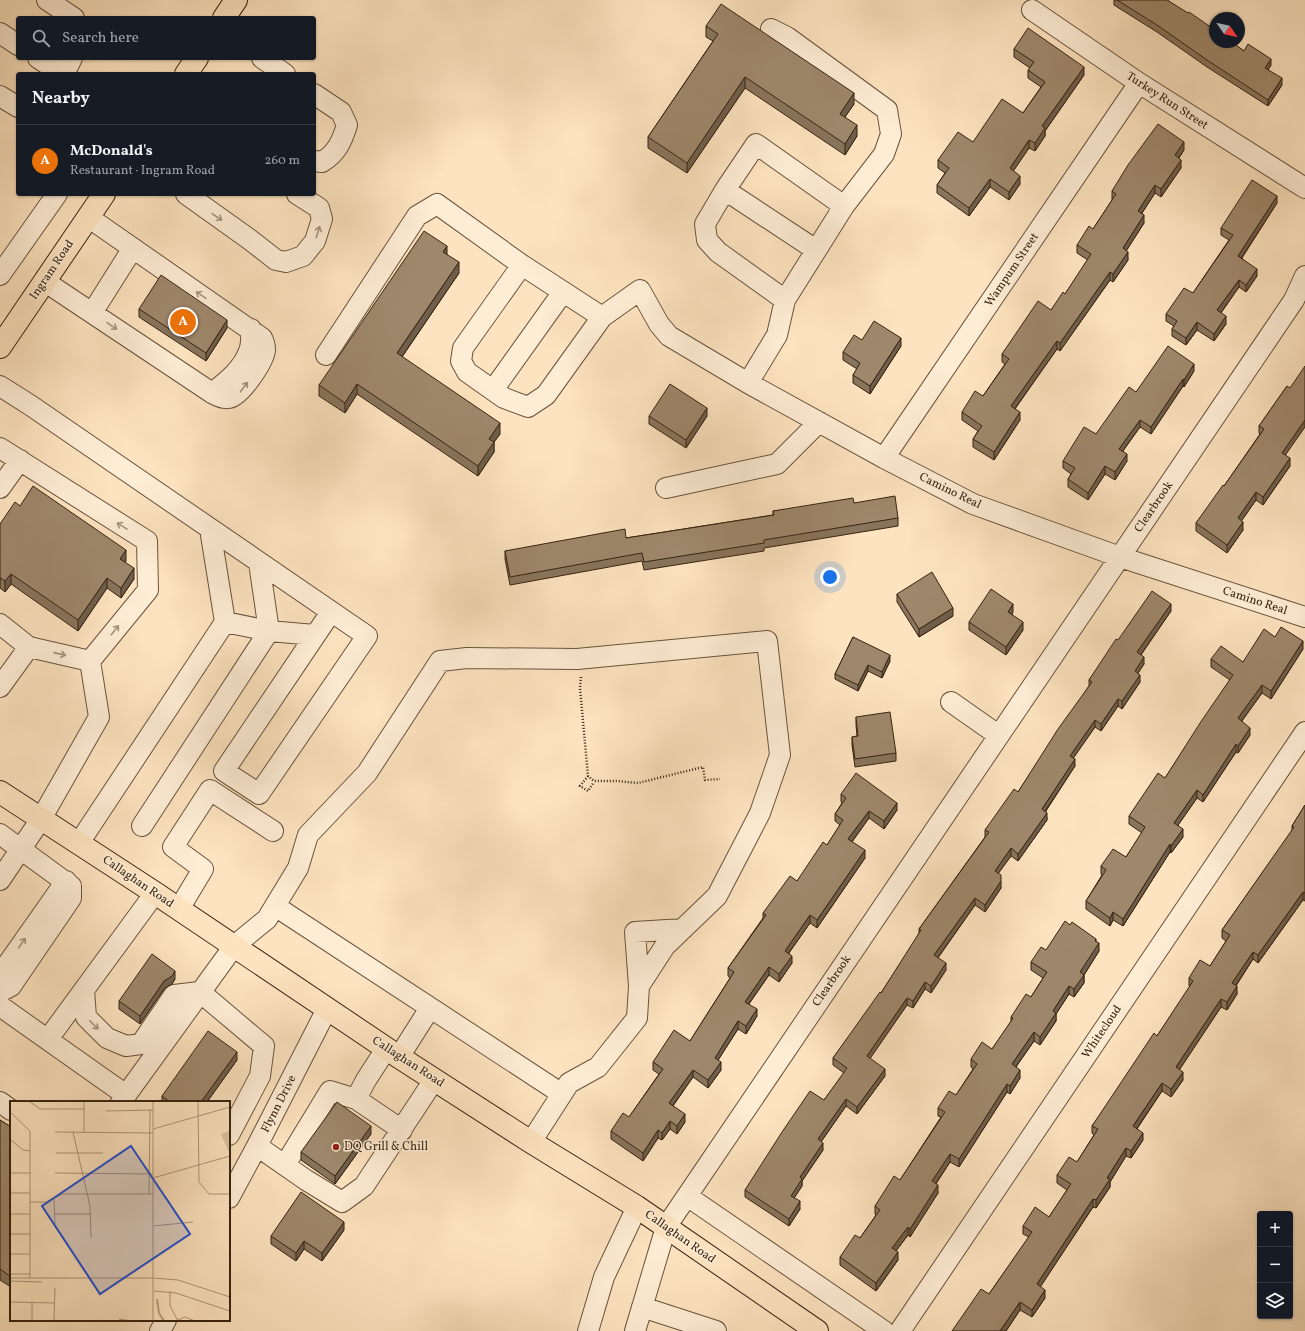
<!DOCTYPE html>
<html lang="en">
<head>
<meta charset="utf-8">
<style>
  body { margin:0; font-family:Vollkorn,serif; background:#20242c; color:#f1f3f6 }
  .controls { position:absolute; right:12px; bottom:12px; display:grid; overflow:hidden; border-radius:4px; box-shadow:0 1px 3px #0004 }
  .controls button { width:36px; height:36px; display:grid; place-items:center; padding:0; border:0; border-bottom:1px solid #363941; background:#171b24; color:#f1f3f6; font:20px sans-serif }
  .compass { position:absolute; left:1209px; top:12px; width:36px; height:36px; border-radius:50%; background:#171b24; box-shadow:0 1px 3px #0004; rotate:124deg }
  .you { position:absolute; left:830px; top:577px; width:14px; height:14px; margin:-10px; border:3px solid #fff; border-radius:50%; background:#1a73e8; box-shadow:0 0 0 6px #1a73e833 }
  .badge { display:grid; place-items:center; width:26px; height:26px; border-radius:50%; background:#0b8043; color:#fff; font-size:13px; font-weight:700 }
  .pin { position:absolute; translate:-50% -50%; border:2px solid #fff; box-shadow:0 1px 4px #0006 }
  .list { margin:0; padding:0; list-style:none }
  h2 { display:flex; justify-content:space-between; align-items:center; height:52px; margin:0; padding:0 16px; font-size:17px }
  h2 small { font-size:13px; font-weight:400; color:#9ea1a6 }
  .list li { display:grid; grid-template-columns:26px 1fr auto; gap:12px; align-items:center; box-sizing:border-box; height:72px; padding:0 16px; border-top:1px solid #363941 }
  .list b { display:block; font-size:15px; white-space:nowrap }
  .list p { margin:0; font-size:13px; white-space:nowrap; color:#9ea1a6 }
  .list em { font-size:13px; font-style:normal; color:#9ea1a6 }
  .icon { flex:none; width:22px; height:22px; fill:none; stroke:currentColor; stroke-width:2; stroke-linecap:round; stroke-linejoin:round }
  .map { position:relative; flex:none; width:1305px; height:1331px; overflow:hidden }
  .search { position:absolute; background:#171b24; box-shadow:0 1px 3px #0004; left:16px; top:16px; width:300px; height:44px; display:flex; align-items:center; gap:10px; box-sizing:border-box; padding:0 14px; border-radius:4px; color:#9ea1a6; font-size:15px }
  .panel { position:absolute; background:#171b24; box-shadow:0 1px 3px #0004; left:16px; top:72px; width:300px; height:124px; border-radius:4px }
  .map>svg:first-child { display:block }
</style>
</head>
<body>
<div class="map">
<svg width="1305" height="1331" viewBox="0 0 1305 1331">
  <rect width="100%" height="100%" fill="#fde3bf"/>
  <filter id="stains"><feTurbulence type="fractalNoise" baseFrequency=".005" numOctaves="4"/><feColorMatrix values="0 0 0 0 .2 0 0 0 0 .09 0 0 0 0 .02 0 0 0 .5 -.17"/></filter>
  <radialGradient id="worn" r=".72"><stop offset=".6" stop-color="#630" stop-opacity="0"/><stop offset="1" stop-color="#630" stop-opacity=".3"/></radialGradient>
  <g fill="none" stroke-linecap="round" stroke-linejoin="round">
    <!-- minor casing -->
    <g stroke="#68533c" stroke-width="22">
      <path id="minor" d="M47,0L74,18
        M1032,10L1139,83L1305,188
        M771,29L787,37L887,110L891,134L884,154L844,206
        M0,33L18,45
        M38,58L62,74
        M262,58L285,74
        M64,74L72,58
        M314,94L341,112L347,125C342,141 337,153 322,162L314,161
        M0,96L18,107
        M725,190L816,250
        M186,194L249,239L276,260L286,262L303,256L315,241L322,219L319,208L297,194
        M0,275L57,194
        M44,281L212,393C217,396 223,399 229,398C241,396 264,361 265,350C265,345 264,342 262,338L88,217
        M92,313L133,248
        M602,317L522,265L463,348L461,361L467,372L504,398L528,407L546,395L602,317L640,290L659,324L669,336L748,383L884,458L973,504L1120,557L1305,617
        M326,355L417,216L437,204L522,265
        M748,383L777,335L785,300L718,252L707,240L705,224L725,190L756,144L844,206L785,300
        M0,386L30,405L367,636L259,794L224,771L331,612
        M493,390L563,292
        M212,393C226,382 243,369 249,351C252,344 251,337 251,329
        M0,448L147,541L148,590L90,661L99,717L41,819L0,880
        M884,458L1139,83
        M0,488L20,460
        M666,488L777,464L819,422
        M210,529L225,622
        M259,563L269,631L315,635
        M0,624L29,647L90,661
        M0,687L29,647
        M951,702L998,735
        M0,834L71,886V898L11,986L0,992
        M79,843L225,622L269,631L142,826
        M275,906L562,1094
        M179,909L203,869L173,847L210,790L273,831
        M0,975L66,881
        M639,986L635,932L683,929
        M84,990L86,1017L107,1038L126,1046L141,1044L174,995L200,992L264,1046L260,1076L229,1135
        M0,1006L126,1095
        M48,1039L155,893
        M386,1049L366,1080L356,1099L402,1130
        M399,1057L430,1008
        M0,1102L11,1110
        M121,1102L234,946L267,919L298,868L308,835L367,773L440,661L467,658L577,659L767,641L780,755L760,813L717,896L665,946L639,986L637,1018L598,1067L569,1083L531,1142
        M257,1146L306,1180L342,1202L364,1186L434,1080
        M285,1165L330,1091L356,1099
        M687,1196L884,1331
        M229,1198L257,1146L327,1009
        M642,1307L716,1331
        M160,1331L166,1320
        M588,1331L604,1277L637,1207
        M635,1331L666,1227L1294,300L1305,276
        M900,1331L1305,732"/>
    </g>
    <!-- major casing -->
    <g stroke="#372310" stroke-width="24">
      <path id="major" d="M224,18L236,0
        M186,74L197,58
        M0,347L104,194
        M0,792L155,893L399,1057L531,1142L637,1207L817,1331"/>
    </g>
    <!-- path -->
    <path stroke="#372310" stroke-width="2.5" stroke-dasharray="1 2" stroke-linecap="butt" d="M581,677L580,688L588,776L594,781H616L638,783L703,767L705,780L720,779
      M588,776L580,786L588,791L594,782"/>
    <!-- minor -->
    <use href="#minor" stroke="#feedd5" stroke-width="20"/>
    <!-- major -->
    <use href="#major" stroke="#fde3bf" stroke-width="22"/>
  </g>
  <!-- wall -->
  <path fill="#88745c" stroke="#372310" d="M1114,0H1168V1L1244,51L1271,65L1268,70L1282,85L1268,106L1207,67L1157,32L1114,5Z
    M706,26L854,104L845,117L857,136L845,155L745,88L687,173L648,148V137L713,41L706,37Z
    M1014,49L1084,75L1045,131V136L1035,151L1029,148L1013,171L1020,184L1009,200L990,187L969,216L937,193V185L945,173L938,168V160L973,142L1023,113L1041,87L1028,78V70L1030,68L1014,57Z
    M1184,150L1179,158L1181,168L1161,197L1155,193L1142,213L1144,223L1126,251L1128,260L1113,282L1110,280L1060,351L1057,349L1015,409L1020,420L994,460L973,447V439L978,431L962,420V412L983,396L1005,364L1002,362V354L1051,310L1065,294L1088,260L1077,253V245L1093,229L1112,200V191Z
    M1277,203L1242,258L1257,276L1246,292L1239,287L1221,313L1226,324L1214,341L1197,330L1186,345L1172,336V329L1174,326L1166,321V314L1193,293L1229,240L1221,235V228Z
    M447,255L459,273L402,357L500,434L494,442V452L478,476L357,394L345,413L319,396V385Z
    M139,309L227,328L206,361L139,317Z
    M862,340L901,346L870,394L853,383V375L857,369L843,360V352Z
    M1194,371L1184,387L1183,386L1151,434L1140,427L1123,451L1127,461L1115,480L1105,474L1088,500L1068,487V479L1071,474L1063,468V461L1096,434L1136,392Z
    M1287,386L1285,455L1290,466L1263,505L1256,500L1241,521L1243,530L1227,553L1196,531V523L1224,486L1260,434L1259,433V426Z
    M649,416H707L686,448L649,424Z
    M854,503L898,518V526L764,548V551L644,570L642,561L510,585L505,559V551L626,538L773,515V511Z
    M20,506L126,561L125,562L134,579L121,598L107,588L78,631L11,584L5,592L0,588V524Z
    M897,594L953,616L919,637L897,602Z
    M1171,611L1141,655L1144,664L1138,673L1140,682L1122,709L1118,706L1101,731L1095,727L1073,758L1075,766L1046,811L1047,820L1018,861L1011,856L998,873L1001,888L985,912L975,905L938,958L946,970L931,993L925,989L913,1008L907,1005L870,1058L885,1076L857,1114L846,1106L821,1142L823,1150L802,1181V1186L794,1198L800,1209L789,1226L745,1197V1190L824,1100L844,1073L833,1065V1058L881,993L919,934V929L985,837V830L1018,792L1089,686V680L1118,640Z
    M1013,612L1012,614L1023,630L1006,655L969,630V622Z
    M853,637L890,661L882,678L868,671L858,691L835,679V674Z
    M1275,637L1303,649L1271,699L1262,693L1242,721L1250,735L1238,753L1236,752L1203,802L1197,798L1178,825L1183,837L1171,853L1170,852L1123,926L1113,920L1110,926L1086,909V901L1102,875L1101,874V866L1126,857L1142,833L1129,824V816L1165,778L1230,680L1211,667V659L1243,662Z
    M856,717L896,753V761L855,767L852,745V737L857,736L856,725Z
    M841,794L897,810L884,829L869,818L852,842L865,858L817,928L810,923L789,953L792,963L779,982L769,975L749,1004L757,1016L746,1034L738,1029L718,1060L721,1070L708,1088L693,1077L673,1106L685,1122L677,1134L670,1129L662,1140L658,1138L643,1161L611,1139V1131L629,1117L659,1074L653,1070V1062L690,1041L730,978L728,976V968L763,918V913L797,881L827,845L840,825L835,821V814L842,803L841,802Z
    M1305,805V901L1303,900L1258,963L1253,959L1236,986L1237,994L1227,1010L1221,1007L1179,1070L1183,1080L1171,1097L1162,1091L1137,1129L1143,1140L1131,1158L1126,1156L1110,1182V1187L1096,1208L1093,1207L1040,1287L1045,1298L1032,1317L1020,1310L1006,1331H952L989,1294L1029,1237L1023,1234V1226L1049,1217L1067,1190L1057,1183V1175L1077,1162L1094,1135L1092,1133V1126L1157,1036L1190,987L1189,986V978L1210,966L1226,941L1222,938V930L1292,831V826Z
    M1096,941L1099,951L1084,975V983L1074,997L1069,994L1056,1014V1021L1040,1045L1034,1041L1016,1067L1020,1078L1010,1094L1007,1092L959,1167L950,1162L936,1184L938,1193L910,1237L908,1235L896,1251L898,1260L876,1291L840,1265V1257L860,1238L876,1215L875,1214V1206L900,1180L941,1117L938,1116V1108L956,1095L973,1069L971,1067V1059L992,1049L1011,1022V1017L1031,997L1043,978L1031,970V962L1046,950Z
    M175,979L172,984L164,989L140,1024L119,1009V1001Z
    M237,1060L207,1102H162V1096Z
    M0,1120L11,1127V1287L0,1280Z
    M371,1134L335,1184L301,1160V1152Z
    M344,1230L322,1261L304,1249L296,1261L271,1244V1236Z"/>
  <!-- shaded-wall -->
  <path fill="#6f5e4b" stroke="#372310" d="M1271,59V65L1265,75V68Z
    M1084,67V75L1045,131V136L1035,151V143L1042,126Z
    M745,77V88L687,173V163Z
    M1282,78V85L1268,106V100Z
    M854,93V104L840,124V114Z
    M857,125V136L845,155V144Z
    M1029,140V148L1010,176V168Z
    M1184,142V150L1175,163V155Z
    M1181,160V168L1161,197V189Z
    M1020,176V184L1009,200V192Z
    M990,179V187L969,216V208Z
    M1155,185V193L1138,219V211Z
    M1277,196V203L1238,263V256Z
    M1144,215V223L1123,256V248Z
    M447,246V257L443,252Z
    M1128,252V260L1113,282V274Z
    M459,262V273L397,364V353Z
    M1257,269V276L1246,292V285Z
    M1110,272V280L1060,351V343Z
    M1239,280V287L1217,318V310Z
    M1226,316V324L1214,341V334Z
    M227,320V328L206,361V353Z
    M1197,322V330L1186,345V338Z
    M901,338V346L870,394V386Z
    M1057,341V349L1011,414V406Z
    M1194,364V371L1184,387V380Z
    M1183,379V386L1151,434V427Z
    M357,384V394L345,413V403Z
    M707,408V416L686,448V440Z
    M1020,412V420L994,460V452Z
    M1140,420V427L1119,456V449Z
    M1305,420V427L1282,460V453Z
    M500,423V434L494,442V452L478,476V466L489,439Z
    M1127,454V461L1115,480V472Z
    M1290,458V466L1263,505V497Z
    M1105,466V474L1088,500V493Z
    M1256,492V500L1238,526V518Z
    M1243,522V530L1227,553V545Z
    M126,550V561L120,569V559Z
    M134,568V579L121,598V588Z
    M11,574V584L5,592V581Z
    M107,578V588L78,631V620Z
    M1013,604V612L1008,620V612Z
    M1171,604V611L1137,660V652Z
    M953,608V616L919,637V629Z
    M1023,622V630L1006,655V647Z
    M1303,641V649L1271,699V691Z
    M890,655V661L882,678V672Z
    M1144,657V664L1135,678V671Z
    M868,665V671L858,691V685Z
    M1140,675V682L1122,709V701Z
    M1262,685V693L1238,726V718Z
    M1118,699V706L1101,731V724Z
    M1095,720V727L1070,763V756Z
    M1250,728V735L1238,753V746Z
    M1236,744V752L1203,802V795Z
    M1075,759V766L1042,816V809Z
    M1197,790V798L1174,831V823Z
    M897,803V810L884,829V821Z
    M869,811V818L848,847V839Z
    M1047,813V820L1018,861V854Z
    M1183,829V837L1171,853V846Z
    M1170,844V852L1123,926V919Z
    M1011,848V856L995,878V871Z
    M865,850V858L817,928V920Z
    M1001,881V888L985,912V905Z
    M1303,892V900L1258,963V955Z
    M975,898V905L934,963V955Z
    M1113,912V920L1110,926V918Z
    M810,915V923L785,958V951Z
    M1096,939V946L1099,943V951L1084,975V983L1074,997V989L1080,972Z
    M1253,952V959L1232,991V983Z
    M792,956V963L779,982V974Z
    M946,963V970L931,993V986Z
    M769,967V975L745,1009V1002Z
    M175,971V979L172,984L164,989L140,1024V1016L164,981Z
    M925,982V989L913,1008V1001Z
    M1069,986V994L1056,1014V1021L1040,1045V1037L1053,1011Z
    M1237,986V994L1227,1010V1002Z
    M907,998V1005L867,1063V1056Z
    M1221,999V1007L1176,1075V1067Z
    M757,1009V1016L746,1034V1026Z
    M738,1021V1029L715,1065V1058Z
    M1034,1032V1041L1012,1072V1064Z
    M237,1052V1060L207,1102H201Z
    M721,1062V1070L708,1088V1080Z
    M885,1069V1076L857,1114V1107Z
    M693,1070V1077L669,1111V1103Z
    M1020,1070V1078L1010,1094V1086Z
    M1183,1072V1080L1171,1097V1089Z
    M1162,1083V1091L1133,1134V1126Z
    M1007,1084V1092L959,1167V1159Z
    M846,1099V1106L818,1146V1139Z
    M685,1114V1122L677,1134V1126Z
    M670,1121V1129L662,1140V1133Z
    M371,1126V1134L335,1184V1176Z
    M658,1130V1138L643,1161V1153Z
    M1143,1133V1140L1131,1158V1151Z
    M823,1143V1150L802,1181V1186L791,1203V1196L800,1177Z
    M1126,1148V1156L1110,1182V1187L1096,1208V1200L1107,1178Z
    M950,1154V1162L932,1189V1181Z
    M938,1185V1193L910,1237V1229Z
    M1093,1199V1207L1037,1292V1284Z
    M800,1201V1209L789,1226V1219Z
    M344,1222V1230L322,1261V1253Z
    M908,1227V1235L892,1256V1248Z
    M304,1241V1249L296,1261V1253Z
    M898,1252V1260L876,1291V1283Z
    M1045,1290V1298L1032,1317V1310Z
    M1020,1302V1310L1006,1331H1000Z"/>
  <!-- building -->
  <path fill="#9e876b" stroke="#372310" d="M1117,0H1167L1188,13L1189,12L1215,30V42H1232L1244,51L1248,44L1271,59L1265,68L1282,78L1268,100L1207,60L1157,25Z
    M721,4L854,93L840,114L857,125L845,144L745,77L687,163L648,137L718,34L706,26Z
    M1028,28L1084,67L1042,126L1045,128L1035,143L1029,140L1010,168L1020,176L1009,192L990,179L969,208L937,185L949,168L938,160L958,132L973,142L1002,99L1023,113L1045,82L1028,70L1034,62L1014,49Z
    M1158,124L1184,142L1175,155L1181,160L1161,189L1155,185L1138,211L1144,215L1123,248L1128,252L1113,274L1110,272L1060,343L1057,341L1011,406L1020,412L994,452L973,439L982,426L962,412L975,391L983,396L1009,359L1002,354L1038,301L1051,310L1063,292L1065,294L1091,254L1077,245L1089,226L1093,229L1116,194L1112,191L1128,165Z
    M1252,180L1277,196L1238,256L1257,269L1246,285L1239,280L1217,310L1226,316L1214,334L1197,322L1186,338L1172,329L1177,321L1166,314L1184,288L1193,293L1233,235L1221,228Z
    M424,231L447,246L443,252L459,262L397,353L500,423L489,439L494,442L478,466L357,384L345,403L319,385Z
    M161,275L227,320L206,353L139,309Z
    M874,321L901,338L870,386L853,375L860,363L843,352L854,335L862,340Z
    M1168,346L1194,364L1184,380L1183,379L1151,427L1140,420L1119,449L1127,454L1115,472L1105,466L1088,493L1068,479L1075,468L1063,461L1084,427L1096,434L1129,387L1136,392Z
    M1305,366V420L1282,453L1290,458L1263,497L1256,492L1238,518L1243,522L1227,545L1196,523L1223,485L1224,486L1264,429L1259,426L1287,386L1290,388Z
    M670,384L707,408L686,440L649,416Z
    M33,486L126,550L120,559L134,568L121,588L107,578L78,620L11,574L5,581L0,578V524L15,502L20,506Z
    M895,496L898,518L764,540V543L644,562L642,553L510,577L505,551L625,529L626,538L774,515L773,511L853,498L854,503Z
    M932,572L953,608L919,629L897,594Z
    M991,589L1013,604L1008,612L1023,622L1006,647L969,622Z
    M1152,591L1171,604L1137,652L1144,657L1135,671L1140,675L1122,701L1118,699L1101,724L1095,720L1070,756L1075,759L1042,809L1047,813L1018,854L1011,848L995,871L1001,875V881L985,905L975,898L934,955L946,963L931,986L925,982L913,1001L907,998L867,1056L885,1069L857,1107L846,1099L818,1139L823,1143L800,1177L802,1179L791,1196L800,1201L789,1219L745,1190L782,1132L810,1091L824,1100L847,1068L833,1058L880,992L881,993L921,930L919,929L989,832L985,830L1014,789L1018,792L1058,729L1092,682L1089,680L1116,639L1118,640Z
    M1281,627L1303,641L1271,691L1262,685L1238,718L1250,728L1238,746L1236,744L1203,795L1197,790L1174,823L1183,829L1171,846L1170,844L1123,919L1113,912L1110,918L1086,901L1106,870L1101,866L1113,849L1126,857L1145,827L1129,816L1158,773L1165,778L1202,720L1233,675L1211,659L1221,646L1243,662L1264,629L1275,637Z
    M853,637L890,655L882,672L868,665L858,685L835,674Z
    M890,712L896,753L855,759L852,737L858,736L856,717Z
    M856,773L897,803L884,821L869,811L848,839L865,850L817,920L810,915L785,951L792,956L779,974L769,967L745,1002L757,1009L746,1026L738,1021L715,1058L721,1062L708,1080L693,1070L669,1103L685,1114L677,1126L670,1121L662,1133L658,1130L643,1153L611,1131L623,1113L629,1117L663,1069L653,1062L674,1030L690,1041L734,972L728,968L766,915L763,913L790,876L797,881L823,842L827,845L843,820L835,814L846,798L841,794Z
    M1305,805V893L1303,892L1258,955L1253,952L1232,983L1237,986L1227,1002L1221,999L1176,1067L1183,1072L1171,1089L1162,1083L1133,1126L1143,1133L1131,1151L1126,1148L1107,1178L1110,1179L1096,1200L1093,1199L1037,1284L1045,1290L1032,1310L1020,1302L1000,1331H952L981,1289L989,1294L1032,1232L1023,1226L1035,1207L1049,1217L1071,1184L1057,1175L1069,1157L1077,1162L1098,1129L1092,1126L1154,1033L1157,1036L1193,981L1189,978L1200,960L1210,966L1230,935L1222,930L1294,827L1292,826Z
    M1065,921L1070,925L1072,922L1096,939L1095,941L1099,943L1080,972L1084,975L1074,989L1069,986L1053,1011L1056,1013L1040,1037L1034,1032L1012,1064L1020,1070L1010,1086L1007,1084L959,1159L950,1154L932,1181L938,1185L910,1229L908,1227L892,1248L898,1252L876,1283L840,1257L855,1235L860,1238L880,1210L875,1206L894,1176L900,1180L945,1112L938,1108L949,1091L956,1095L977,1064L971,1059L982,1042L992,1049L1013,1018L1011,1017L1026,994L1031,997L1047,972L1031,962L1041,947L1046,950Z
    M152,954L175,971L172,976L164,981L140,1016L119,1001Z
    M208,1031L237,1052L201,1102H170L162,1096Z
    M337,1102L371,1126L335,1176L301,1152Z
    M0,1120L11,1127V1277L0,1269Z
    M301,1192L344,1222L322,1253L304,1241L296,1253L271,1236Z"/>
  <!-- one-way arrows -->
  <defs><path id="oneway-shaft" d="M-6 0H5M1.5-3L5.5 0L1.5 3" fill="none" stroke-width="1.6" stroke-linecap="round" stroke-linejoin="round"/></defs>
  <g stroke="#a4927c">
    <use href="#oneway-shaft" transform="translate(217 217) rotate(34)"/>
    <use href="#oneway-shaft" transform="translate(318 232) rotate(-73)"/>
    <use href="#oneway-shaft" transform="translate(201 295) rotate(-146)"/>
    <use href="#oneway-shaft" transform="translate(112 326) rotate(34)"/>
    <use href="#oneway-shaft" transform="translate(244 387) rotate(-53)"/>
    <use href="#oneway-shaft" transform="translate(122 526) rotate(-148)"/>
    <use href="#oneway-shaft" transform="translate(115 630) rotate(-51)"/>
    <use href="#oneway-shaft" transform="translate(60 654) rotate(13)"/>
    <use href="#oneway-shaft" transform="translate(22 943) rotate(-55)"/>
    <use href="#oneway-shaft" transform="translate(94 1025) rotate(45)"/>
  </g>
  <!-- markers -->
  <circle fill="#8f2418" stroke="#feedd5" stroke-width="1.5" cx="336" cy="1147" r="4"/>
  <g text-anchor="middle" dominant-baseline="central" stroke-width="3" stroke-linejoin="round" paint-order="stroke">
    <!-- street labels -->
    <g font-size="12" fill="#372310" stroke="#feedd5">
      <text transform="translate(1167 101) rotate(33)">Turkey Run Street</text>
      <text transform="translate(52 270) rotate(-56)">Ingram Road</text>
      <text transform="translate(1012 270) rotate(-56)">Wampum Street</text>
      <text transform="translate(950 491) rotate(26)">Camino Real</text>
      <text transform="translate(1154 507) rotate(-56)">Clearbrook</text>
      <text transform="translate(1255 601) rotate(18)">Camino Real</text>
      <text transform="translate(138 882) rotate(34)">Callaghan Road</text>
      <text transform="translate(832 981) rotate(-56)">Clearbrook</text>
      <text transform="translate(1102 1032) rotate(-56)">Whitecloud</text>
      <text transform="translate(408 1062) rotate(33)">Callaghan Road</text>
      <text transform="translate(279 1104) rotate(-63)">Flynn Drive</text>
      <text transform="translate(680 1237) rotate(35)">Callaghan Road</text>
    </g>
    <!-- poi labels -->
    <g font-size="12" fill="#372310" stroke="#feedd5" text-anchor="start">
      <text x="344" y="1147">DQ Grill &amp; Chill</text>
    </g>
  </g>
  <!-- overview -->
  <g transform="translate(10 1101)">
    <rect width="220" height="220" fill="#fde3bf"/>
    <path d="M220,30V54L211,33Z" fill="#dbc2a1"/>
    <path fill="none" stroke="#baa284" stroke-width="2" d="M147,198L149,212L154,220"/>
    <path fill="none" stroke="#ae9679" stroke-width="1" d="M19,0L30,8H74M74,0V31M143,0V220M188,0L189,81L199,93H220M96,10L143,9M0,11L20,30V177M143,28L220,6M45,31L143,32M63,31L80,105L81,137M0,40L1,39L13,49L20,50M46,52H93M0,72H21M45,72L143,73M143,77L220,55M0,92H20M139,93L140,9M44,97L45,123M20,101H36L52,93H143M0,113H20M45,113H81M143,125L183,121M0,133H20M0,153H20M0,173H20M0,177H143M143,177L168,179L220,196M0,180L32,181M144,190L166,192L220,210M160,190V205L168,220M0,201L44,202M22,202V220M109,218L121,220M168,219L175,216L185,220M44,220L45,187"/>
    <path fill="#1d4ed8" fill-opacity="0.15" stroke="#1d4ed8" stroke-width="2" d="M121,45L180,133L90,193L32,105Z"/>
    <rect width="220" height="220" fill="none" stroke="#372310" stroke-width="2"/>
  </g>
  <rect width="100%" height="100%" filter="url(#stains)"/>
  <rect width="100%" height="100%" fill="url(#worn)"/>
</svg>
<div class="controls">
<button>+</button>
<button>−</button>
<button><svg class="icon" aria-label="layers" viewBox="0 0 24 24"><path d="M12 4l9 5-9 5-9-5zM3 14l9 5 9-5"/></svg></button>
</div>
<svg class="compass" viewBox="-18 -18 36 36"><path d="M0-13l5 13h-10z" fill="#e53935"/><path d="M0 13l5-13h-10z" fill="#9ea1a6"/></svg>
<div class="you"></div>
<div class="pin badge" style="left:183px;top:322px;background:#e8710a">A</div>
<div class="search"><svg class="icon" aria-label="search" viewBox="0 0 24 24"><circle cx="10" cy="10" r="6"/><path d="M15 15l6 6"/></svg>Search here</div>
<section class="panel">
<h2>Nearby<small></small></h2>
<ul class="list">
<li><span class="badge" style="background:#e8710a">A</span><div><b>McDonald's</b><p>Restaurant · Ingram Road</p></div><em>260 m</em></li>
</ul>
</section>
</div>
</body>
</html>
